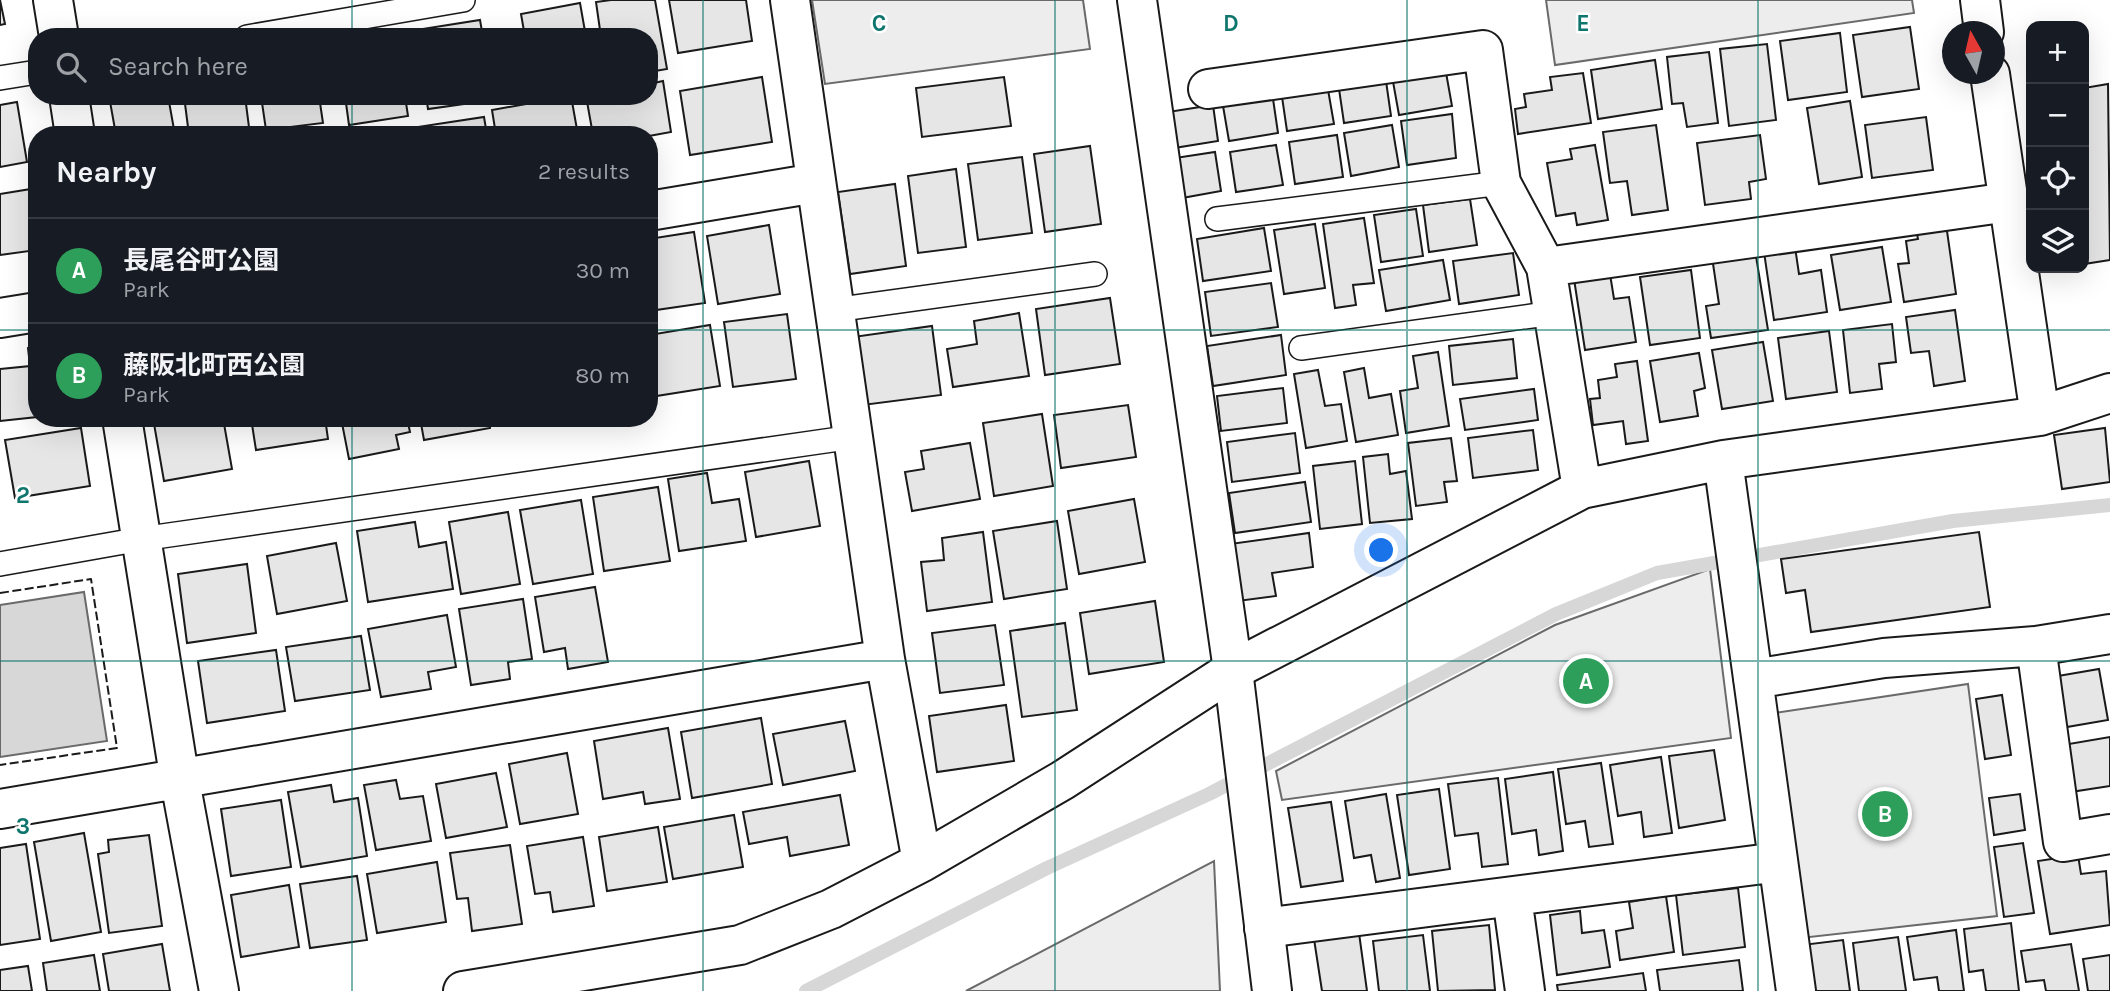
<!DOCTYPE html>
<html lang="en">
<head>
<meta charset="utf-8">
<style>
  body { margin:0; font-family:Karla,"Noto Sans JP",sans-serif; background:#242831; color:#f1f3f6 }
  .controls { position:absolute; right:21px; top:21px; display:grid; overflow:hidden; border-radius:14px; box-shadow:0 7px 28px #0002 }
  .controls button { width:63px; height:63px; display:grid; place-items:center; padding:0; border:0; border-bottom:2px solid #363941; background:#171b24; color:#f1f3f6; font:35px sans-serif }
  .compass { position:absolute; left:1942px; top:21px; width:63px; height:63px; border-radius:50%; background:#171b24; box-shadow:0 7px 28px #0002; rotate:352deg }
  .you { position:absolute; left:1382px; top:551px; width:24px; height:24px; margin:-18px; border:5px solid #fff; border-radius:50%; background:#1a73e8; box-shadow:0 0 0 10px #1a73e833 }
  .badge { display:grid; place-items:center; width:46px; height:46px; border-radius:50%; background:#ea580c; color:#fff; font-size:23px; font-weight:700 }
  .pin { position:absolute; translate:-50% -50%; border:4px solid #fff; box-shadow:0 2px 7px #0006 }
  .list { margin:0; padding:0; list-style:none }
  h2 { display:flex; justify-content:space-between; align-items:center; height:91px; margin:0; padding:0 28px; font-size:30px }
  h2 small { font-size:23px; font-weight:400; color:#9ea1a6 }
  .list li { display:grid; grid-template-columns:46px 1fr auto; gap:21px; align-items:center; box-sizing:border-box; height:105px; padding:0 28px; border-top:2px solid #363941 }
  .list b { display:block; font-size:26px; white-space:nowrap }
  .list p { margin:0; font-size:23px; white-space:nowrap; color:#9ea1a6 }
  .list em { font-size:23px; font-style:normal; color:#9ea1a6 }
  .icon { flex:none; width:38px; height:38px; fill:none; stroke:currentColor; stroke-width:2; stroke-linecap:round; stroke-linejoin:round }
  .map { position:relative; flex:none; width:2110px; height:991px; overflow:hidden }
  .search { position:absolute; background:#171b24; box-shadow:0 7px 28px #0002; left:28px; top:28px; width:630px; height:77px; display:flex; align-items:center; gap:18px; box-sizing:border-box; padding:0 24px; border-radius:28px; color:#9ea1a6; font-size:26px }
  .panel { position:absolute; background:#171b24; box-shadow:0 7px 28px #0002; left:28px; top:126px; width:630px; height:301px; border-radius:28px }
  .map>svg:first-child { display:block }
</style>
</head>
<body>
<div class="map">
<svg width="2110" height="991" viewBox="0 0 2110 991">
  <rect width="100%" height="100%" fill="#fff"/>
  <!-- built -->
  <path fill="#ededed" stroke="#6a6a6a" stroke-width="2" d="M812,0H1083L1090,49L825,84Z
    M1546,0H1912L1914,13L1555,65Z
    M1710,569L1731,738L1282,800L1276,771L1555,625Z
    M1968,684L1997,916L1801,938L1774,713Z
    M1214,861L1220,991H966Z"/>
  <!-- water -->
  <path fill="#d7d7d7" stroke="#6a6a6a" stroke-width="2" d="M84,592L107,741L0,757V605Z"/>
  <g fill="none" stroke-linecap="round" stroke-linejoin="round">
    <!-- stream -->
    <path stroke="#d7d7d7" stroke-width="14" d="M806,991L1047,868L1209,794L1556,614L1657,573L1953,521L2110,505"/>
  </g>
  <!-- building -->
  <path fill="#e6e6e6" stroke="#1a1a1a" stroke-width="2" d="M0,0L5,24L0,25Z
    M611,0H655L667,69L649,72V37H601L596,2Z
    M669,0H746L752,41L678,53Z
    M580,3L586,37H525L521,14Z
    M480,20L483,37H417L416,30Z
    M1910,27L1919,89L1862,97L1853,35Z
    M1840,33L1847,92L1788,100L1780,41Z
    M1767,44L1776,120L1729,126L1720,49Z
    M1709,52L1718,123L1687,127L1683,103L1672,104L1667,57Z
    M1655,60L1662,109L1598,119L1591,70Z
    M1445,67L1452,106L1399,115L1392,76Z
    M1583,73L1591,123L1518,134L1515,109L1526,107L1524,94L1552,90L1550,77Z
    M1385,74L1391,116L1344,123L1338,82Z
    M762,77L772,142L690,155L680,91Z
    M1004,77L1011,126L922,137L916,88Z
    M663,81L671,132L649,136L593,135L586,96H649V84Z
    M1327,84L1334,124L1287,131L1281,90Z
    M2108,84L2110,260L2084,264V88Z
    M1272,92L1278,133L1229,141L1222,100Z
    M109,96H168L175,135H116Z
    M184,96H245L250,135H189Z
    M261,96H319L323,123L266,130Z
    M345,96H405L408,116L349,125Z
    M426,96H492L493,100L428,109Z
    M571,96L578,135H496L492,110Z
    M1850,101L1862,177L1819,184L1807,108Z
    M17,102L27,162L0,167V105Z
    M1213,105L1218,141L1174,148L1168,112Z
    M1452,114L1456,158L1407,165L1401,121Z
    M484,117L487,135H412L411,128Z
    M1926,117L1933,170L1872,178L1865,125Z
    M1392,125L1399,167L1351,176L1344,133Z
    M1656,125L1668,210L1632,215L1627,181L1610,183L1603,132Z
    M1337,135L1343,177L1295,184L1289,142Z
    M1760,135L1766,179L1749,182L1751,199L1705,205L1697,143Z
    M1276,145L1283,185L1236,192L1230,152Z
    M1595,145L1608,220L1577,225L1575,213L1556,216L1547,163L1572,159L1570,149Z
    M1090,146L1101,224L1045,232L1034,154Z
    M1215,152L1221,191L1182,198L1175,158Z
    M1022,157L1032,233L978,240L968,164Z
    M956,169L966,247L918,253L908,176Z
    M895,184L906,266L850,274L838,192Z
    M37,188V250L0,255V194Z
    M1470,199L1477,245L1429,252L1423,205Z
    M1416,209L1423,256L1381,262L1374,215Z
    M1364,218L1374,283L1353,285L1356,305L1335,308L1323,224Z
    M1315,224L1325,288L1284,294L1274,230Z
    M1946,224L1956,294L1904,302L1898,264L1909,263L1906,241L1918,239L1916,229Z
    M769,225L780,294L718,304L707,236Z
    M1264,228L1271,271L1203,281L1197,239Z
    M694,232L705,303L649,311V257L657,256L655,238Z
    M1795,247L1799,274L1821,270L1827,312L1774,320L1764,252Z
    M1882,247L1891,302L1840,310L1831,255Z
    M1755,250L1768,330L1711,338L1706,306L1719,304L1712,257Z
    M1513,253L1519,295L1459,304L1453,261Z
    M1443,260L1450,300L1386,311L1379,270Z
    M1691,270L1700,338L1650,345L1640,277Z
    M1610,274L1614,299L1629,297L1636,342L1585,350L1574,279Z
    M1271,283L1278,327L1211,336L1205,292Z
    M1110,298L1120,364L1045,375L1036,309Z
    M1955,310L1965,381L1934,386L1929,351L1911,353L1906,317Z
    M1019,313L1029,376L953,387L947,349L977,344L974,321Z
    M787,314L796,379L733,387L724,322Z
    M1892,324L1896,362L1879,364L1882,389L1850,393L1843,330Z
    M710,325L720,386L650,397L649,335Z
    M932,326L941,395L863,405L853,337Z
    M1829,331L1837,392L1786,399L1778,338Z
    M1281,335L1286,375L1213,386L1207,346Z
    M1513,339L1517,378L1453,385L1449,346Z
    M1763,342L1773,401L1722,409L1712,350Z
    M37,346V417L0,421V369L30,366L28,348Z
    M1438,352L1449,426L1406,433L1400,391L1418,388L1413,356Z
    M1699,353L1705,388L1694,391L1698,416L1660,422L1650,361Z
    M1637,361L1648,441L1626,444L1623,421L1593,425L1590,399L1600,398L1598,380L1617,377L1615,364Z
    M1364,368L1369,398L1391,394L1398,435L1356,442L1344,372Z
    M1318,370L1325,406L1341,404L1347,441L1306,448L1294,374Z
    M1283,388L1287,423L1221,431L1217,396Z
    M1534,389L1538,420L1465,430L1460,399Z
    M1128,405L1136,457L1061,468L1054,415Z
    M1042,414L1053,486L994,496L983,423Z
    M153,418H223L232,469L164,481Z
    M251,418H325L328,439L256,450Z
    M341,418H407L410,432L396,435L399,449L349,459Z
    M420,418H489L490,428L424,440Z
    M81,428L90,486L15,498L5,440Z
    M2105,428L2110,482L2062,489L2054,435Z
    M1533,430L1538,470L1473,478L1468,438Z
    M1295,433L1300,473L1232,482L1227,442Z
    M1451,438L1457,481L1444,482L1447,502L1416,506L1408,443Z
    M970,443L980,499L912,511L905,472L924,469L921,451Z
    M1388,454L1390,474L1406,471L1412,519L1370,523L1363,457Z
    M809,461L820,526L756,537L745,472Z
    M1355,461L1362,524L1320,529L1313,466Z
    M707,473L712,503L739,499L746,541L679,551L668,479Z
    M1305,482L1311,522L1235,533L1229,493Z
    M658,487L670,561L604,571L593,497Z
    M1134,499L1145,562L1079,574L1068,511Z
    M581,500L593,574L533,584L520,510Z
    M508,512L520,584L461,594L449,522Z
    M1057,521L1067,589L1004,599L993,531Z
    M415,522L419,547L446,542L453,589L368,602L357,531Z
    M983,532L992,602L927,611L921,562L944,560L942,538Z
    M1979,532L1990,607L1811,632L1805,590L1786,593L1781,559Z
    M1309,533L1313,567L1272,573L1276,596L1238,601L1230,544Z
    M336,543L347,601L277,614L267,556Z
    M247,564L256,633L187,643L178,574Z
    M595,587L608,662L568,669L565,648L544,652L535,597Z
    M523,599L532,659L508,662L510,679L471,685L459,609Z
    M1155,601L1164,662L1089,674L1080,613Z
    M447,615L456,667L428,672L431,689L381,697L368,629Z
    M1065,623L1077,710L1022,717L1010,631Z
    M995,625L1004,685L940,693L932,633Z
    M361,636L370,690L295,701L286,647Z
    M276,650L285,711L207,723L198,661Z
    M2099,669L2108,720L2061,728L2052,677Z
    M2002,695L2011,755L1985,759L1976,699Z
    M1006,705L1014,761L937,772L929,716Z
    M761,718L772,784L692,798L681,732Z
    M845,721L855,771L783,785L773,734Z
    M668,728L680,799L645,804L643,792L603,799L594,741Z
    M2110,737V786L2064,793L2057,746Z
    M1714,750L1725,820L1679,828L1669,756Z
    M567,753L578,814L520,824L509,764Z
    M1661,757L1672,833L1644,837L1641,812L1618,816L1610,765Z
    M1601,763L1613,844L1589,847L1585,821L1566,824L1558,769Z
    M1553,772L1563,851L1539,855L1536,830L1512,834L1505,779Z
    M496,773L507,827L446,838L436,784Z
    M1498,778L1508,864L1482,867L1478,833L1455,836L1448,784Z
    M396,780L400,799L423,796L431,841L376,850L364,785Z
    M331,785L334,802L358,798L367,856L301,867L288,792Z
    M1439,789L1450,869L1409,875L1397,795Z
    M1386,794L1400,878L1376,882L1371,855L1354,858L1345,801Z
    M2020,794L2025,830L1994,835L1989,798Z
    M840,795L849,845L790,856L787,837L749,844L743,812Z
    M281,800L291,867L231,876L221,809Z
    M1331,802L1343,881L1301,887L1288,808Z
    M734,815L743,867L673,879L664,827Z
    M658,827L667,882L607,891L599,837Z
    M84,833L101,932L51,941L34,842Z
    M149,835L162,926L109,933L98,854L109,852L108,840Z
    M583,837L594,906L553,912L550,892L535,894L527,846Z
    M2023,843L2034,913L2004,917L1994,847Z
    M26,844L40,939L0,945V848Z
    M510,845L522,924L472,931L468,898L457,899L450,853Z
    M2078,855L2081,874L2106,871L2110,925L2050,934L2038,861Z
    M437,862L446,922L377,933L367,874Z
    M357,876L367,940L310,948L300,884Z
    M289,885L299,947L241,957L231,895Z
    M1738,888L1745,947L1683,955L1676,895Z
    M1666,896L1674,952L1620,960L1616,931L1633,928L1629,902Z
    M1580,911L1582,933L1604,930L1610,967L1557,975L1550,915Z
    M2011,923L2019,991H1986L1983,970L1969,972L1964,929Z
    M1489,925L1495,990L1438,991L1432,931Z
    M1956,930L1964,991H1939L1937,977L1914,980L1907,937Z
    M1359,933L1367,991H1322L1314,939Z
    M1423,935L1430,991H1379L1373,941Z
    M1898,937L1906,991H1859L1853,943Z
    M1843,940L1850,991H1808L1802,945Z
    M162,944L170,991H109L103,954Z
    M2071,944L2079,991H2046L2044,980L2026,982L2021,951Z
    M94,955L100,991H47L43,963Z
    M2110,955V991H2088L2083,959Z
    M1739,960L1743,991H1660L1657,970Z
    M28,966L32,991H0V970Z
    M1643,973L1646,991H1558L1557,985Z"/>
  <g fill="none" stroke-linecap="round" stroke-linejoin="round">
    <!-- lane casing -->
    <g stroke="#1a1a1a" stroke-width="26">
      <path id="lane" d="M247,37L463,0
        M0,78L37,72
        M1217,219L1501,183
        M834,310L1095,274
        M1301,348L1553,313
        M0,564L141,539L853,437"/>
    </g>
    <!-- street casing -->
    <g stroke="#1a1a1a" stroke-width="42">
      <path id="street" d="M53,0L59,37
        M790,0L885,659L922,862
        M1980,0L1984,32
        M1208,89L1483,50L1501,183L1546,267L1582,489
        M69,96L75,135
        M649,211L816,183
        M1546,267L2009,202
        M0,318L37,312
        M2040,416L2110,393
        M122,418L180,781L219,991
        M1723,460L1796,991
        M2036,646L2063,842L2110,834
        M1753,679L1884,658L2036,646L2110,634
        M0,809L885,659
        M1512,897L1525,991
        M1264,928L1778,862
        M463,991L740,945L831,909L922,862L1063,780L1233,670L1582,489L1723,460L2040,416L1990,74"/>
    </g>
    <!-- secondary casing -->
    <g stroke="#1a1a1a" stroke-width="42">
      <path id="secondary" d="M1137,0L1233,670L1272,991"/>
    </g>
    <!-- lane -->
    <use href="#lane" stroke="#fff" stroke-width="23"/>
    <!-- street -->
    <use href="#street" stroke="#fff" stroke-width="38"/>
    <!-- secondary -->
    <use href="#secondary" stroke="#fff" stroke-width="38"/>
    <!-- fence -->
    <path stroke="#1a1a1a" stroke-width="2" stroke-dasharray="9 3.5" stroke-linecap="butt" d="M0,593L91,579L117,748L0,765"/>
  </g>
  <!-- grid -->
  <path fill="none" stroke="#0f766e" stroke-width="2" stroke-opacity="0.55" d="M352,0V37M703,0V991M1055,0V991M1407,0V991M1758,0V991M352,96V135M0,330H37M649,330H2110M352,418V991M0,661H2110"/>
  <g font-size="23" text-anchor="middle" font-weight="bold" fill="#0f766e" stroke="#fff" stroke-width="5" stroke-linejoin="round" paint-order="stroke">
    <text x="879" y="31">C</text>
    <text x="1231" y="31">D</text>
    <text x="1583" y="31">E</text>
    <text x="23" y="503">2</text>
    <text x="23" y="834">3</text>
  </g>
</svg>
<div class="controls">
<button>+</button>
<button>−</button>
<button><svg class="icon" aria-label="locate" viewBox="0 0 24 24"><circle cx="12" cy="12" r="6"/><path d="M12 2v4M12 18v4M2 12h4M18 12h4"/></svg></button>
<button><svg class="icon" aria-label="layers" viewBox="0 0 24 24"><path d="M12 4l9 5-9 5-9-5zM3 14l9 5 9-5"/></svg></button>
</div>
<svg class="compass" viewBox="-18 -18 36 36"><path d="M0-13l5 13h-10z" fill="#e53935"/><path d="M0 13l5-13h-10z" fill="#9ea1a6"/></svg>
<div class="you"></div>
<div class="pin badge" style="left:1586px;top:681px;background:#2e9e5b">A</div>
<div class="pin badge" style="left:1885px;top:814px;background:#2e9e5b">B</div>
<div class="search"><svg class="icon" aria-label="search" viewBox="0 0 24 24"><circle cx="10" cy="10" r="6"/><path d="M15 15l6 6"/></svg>Search here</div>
<section class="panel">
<h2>Nearby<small>2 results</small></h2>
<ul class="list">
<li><span class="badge" style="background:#2e9e5b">A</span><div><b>長尾谷町公園</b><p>Park</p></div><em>30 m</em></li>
<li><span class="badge" style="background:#2e9e5b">B</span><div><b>藤阪北町西公園</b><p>Park</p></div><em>80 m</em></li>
</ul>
</section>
</div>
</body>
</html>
